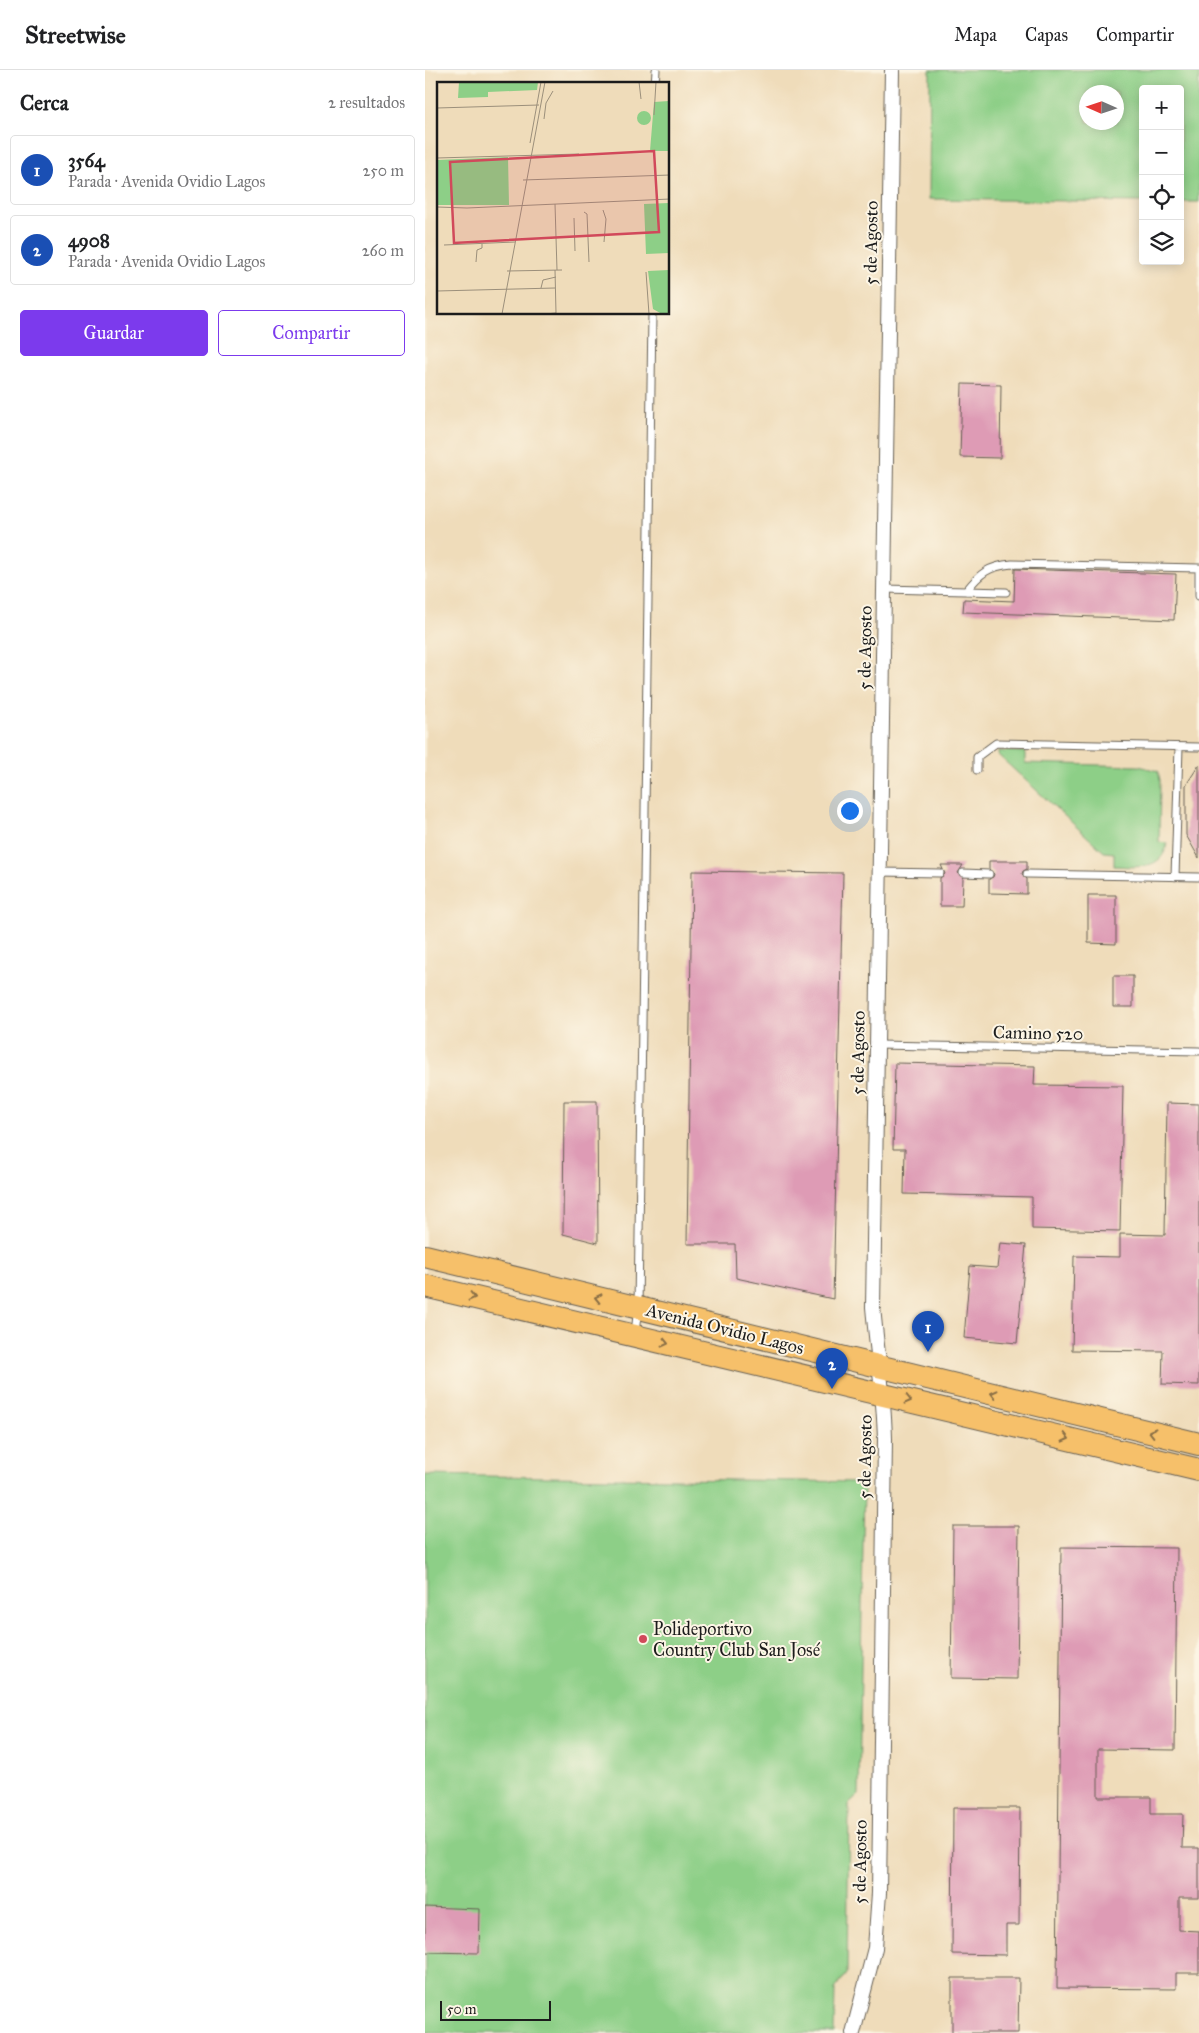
<!DOCTYPE html>
<html lang="es">
<head>
<meta charset="utf-8">
<style>
  body { margin:0; font-family:"IM FELL Great Primer",serif; background:#f6f6f6; color:#202124 }
  .controls { position:absolute; right:15px; top:15px; display:grid; overflow:hidden; border-radius:5px; box-shadow:0 2px 12px #0003 }
  .controls button { width:45px; height:45px; display:grid; place-items:center; padding:0; border:0; border-bottom:1px solid #e0e0e0; background:#fff; color:#202124; font:25px sans-serif }
  .compass { position:absolute; left:654px; top:15px; width:45px; height:45px; border-radius:50%; background:#fff; box-shadow:0 2px 12px #0003; rotate:273deg }
  .scale { position:absolute; left:15px; bottom:12px; width:111px; box-sizing:border-box; padding-left:5px; border:2px solid #1c1c1c; border-top:0; font-size:14px; line-height:18px; white-space:nowrap; color:#1c1c1c; -webkit-text-stroke:4px #fcf5e5; paint-order:stroke }
  .you { position:absolute; left:424px; top:740px; width:18px; height:18px; margin:-12px; border:4px solid #fff; border-radius:50%; background:#1a73e8; box-shadow:0 0 0 8px #1a73e833 }
  .badge { display:grid; place-items:center; width:32px; height:32px; border-radius:50%; background:#7c3aed; color:#fff; font-size:16px; font-weight:700 }
  .pin { position:absolute; translate:-50% -41px; filter:drop-shadow(0 1px 2px #0008) }
  .pin::after { content:''; position:absolute; top:26px; width:18px; height:15px; background:inherit; clip-path:polygon(0 0,100% 0,50% 100%) }
  .list { margin:0; padding:0; list-style:none }
  h2 { display:flex; justify-content:space-between; align-items:center; height:65px; margin:0; padding:0 20px; font-size:21px }
  h2 small { font-size:16px; font-weight:400; color:#757577 }
  .list li { display:grid; grid-template-columns:32px 1fr auto; gap:15px; align-items:center; box-sizing:border-box; height:70px; margin:0 10px 10px; padding:0 10px; border:1px solid #e0e0e0; border-radius:5px }
  .list b { display:block; font-size:19px; white-space:nowrap }
  .list p { margin:0; font-size:16px; white-space:nowrap; color:#757577 }
  .list em { font-size:16px; font-style:normal; color:#757577 }
  .actions { display:flex; gap:10px; padding:15px 20px }
  .actions a { flex:1; padding:11px 0; border:1px solid #7c3aed; border-radius:5px; text-align:center; font-size:18px; color:#7c3aed }
  .actions .main { background:#7c3aed; color:#fff }
  .icon { flex:none; width:28px; height:28px; fill:none; stroke:currentColor; stroke-width:2; stroke-linecap:round; stroke-linejoin:round }
  .map { position:relative; flex:none; width:774px; height:1963px; overflow:hidden }
  header { display:flex; align-items:center; gap:30px; box-sizing:border-box; height:70px; padding:0 25px; background:#fff; border-bottom:1px solid #e0e0e0 }
  header strong { font-size:24px }
  nav { display:flex; gap:28px; margin-inline-start:auto; font-size:18px }
  main { display:flex }
  aside { flex:1; background:#fff }
  .map>svg:first-child { display:block }
</style>
</head>
<body>
<header>
<strong>Streetwise</strong>
<nav><a>Mapa</a><a>Capas</a><a>Compartir</a></nav>
</header>
<main>
<aside>
<h2>Cerca<small>2 resultados</small></h2>
<ul class="list">
<li><span class="badge" style="background:#1a4fb4">1</span><div><b>3564</b><p>Parada · Avenida Ovidio Lagos</p></div><em>250 m</em></li>
<li><span class="badge" style="background:#1a4fb4">2</span><div><b>4908</b><p>Parada · Avenida Ovidio Lagos</p></div><em>260 m</em></li>
</ul>
<div class="actions"><a class="main">Guardar</a><a>Compartir</a></div>
</aside>
<div class="map">
<svg width="774" height="1963" viewBox="0 0 774 1963">
  <rect width="100%" height="100%" fill="#fcf5e5"/>
  <filter id="ink" filterUnits="userSpaceOnUse"><feTurbulence type="fractalNoise" baseFrequency=".02" numOctaves="2"/><feDisplacementMap in="SourceGraphic" scale="10" xChannelSelector="R" yChannelSelector="G"/><feConvolveMatrix kernelMatrix="1 2 1 2 8 2 1 2 1" color-interpolation-filters="sRGB"/></filter>
  <filter id="wash" filterUnits="userSpaceOnUse"><feTurbulence type="fractalNoise" baseFrequency=".0096" numOctaves="4" result="noise"/><feDisplacementMap in="SourceGraphic" scale="20" xChannelSelector="R" yChannelSelector="G"/><feGaussianBlur stdDeviation="1.12" result="paint"/><feColorMatrix in="noise" values="0 0 0 0 0 0 0 0 0 0 0 0 0 0 0 0 0 1.4 0 .05"/><feComposite in="paint" operator="in"/></filter>
  <g filter="url(#wash)">
    <rect width="100%" height="100%" fill="#efdcba"/>
    <!-- green -->
    <path fill="#8dcf87" stroke="#547652" fill-rule="evenodd" d="M505,0H774V132H755V19H718V132L504,129ZM662,22H692V52H662Z
      M573,681L600,682V693L714,696L733,701L735,710L734,772L742,773C738,801 710,797 689,796V783L679,782L573,685Z
      M0,1405L439,1412L434,1725L424,1734L422,1904L410,1919L409,1963H0Z"/>
    <g id="blocks">
      <!-- building -->
      <path fill="#de9bb5" d="M537,314L576,315L575,388L535,387Z
        M590,499L751,504L749,550L538,542L539,529L589,531Z
        M774,695V788L761,765V715Z
        M564,791H602V799L598,801L597,804L602,809V824L564,823V809L568,807L569,804L564,799Z
        M516,795H538L533,803L538,808L537,836H515V808L520,804Z
        M267,801L418,803L408,1229L311,1208L310,1174H262Z
        M663,825H691V874L663,873Z
        M688,906H708V937H688Z
        M470,993L610,996L609,1015L698,1016L695,1161L607,1159V1127L479,1124L480,1079H468Z
        M139,1031H172L173,1173L138,1164Z
        M742,1033L774,1034V1315L737,1314L738,1281L647,1280L649,1186L695,1187V1164L740,1165Z
        M575,1173L601,1175L592,1273L539,1268L545,1196L572,1198Z
        M528,1456H594L592,1609L526,1608Z
        M636,1477L752,1478L750,1680L673,1679V1727H726V1744H758L757,1778H774V1828H754V1860L774,1861V1903H751V1919L632,1918Z
        M528,1738H595L594,1855H581V1885L527,1884Z
        M0,1837L55,1839L54,1883L0,1882Z
        M527,1908H594L593,1963H527Z"/>
    </g>
  </g>
  <g filter="url(#ink)">
    <use href="#blocks" fill-opacity="0" stroke="#665f53" stroke-width="1"/>
    <g fill="none" stroke-linecap="round" stroke-linejoin="round">
      <!-- lane casing -->
      <g stroke="#665f53" stroke-width="9">
        <path id="lane" d="M230,14L231,0
          M459,519L581,522
          M541,521C555,503 564,496 587,494L774,498V526
          M552,700V687L571,673L774,677
          M455,802L515,803
          M538,803L564,804
          M602,804L774,807
          M750,807L754,677
          M452,975L774,981
          M210,1263L213,1237L227,244"/>
      </g>
      <!-- street casing -->
      <g stroke="#665f53" stroke-width="16">
        <path id="street" d="M428,1963L450,1878L454,1823L460,1369C459,1325 452,1281 448,1237L467,0"/>
      </g>
      <!-- primary casing -->
      <g stroke="#665f53" stroke-width="24">
        <path id="primary" d="M0,1186L774,1374
          M0,1216L774,1400"/>
      </g>
      <!-- lane -->
      <use href="#lane" stroke="#fff" stroke-width="7"/>
      <!-- street -->
      <use href="#street" stroke="#fff" stroke-width="14"/>
      <!-- primary -->
      <use href="#primary" stroke="#f6c06b" stroke-width="22"/>
    </g>
    <!-- one-way arrows -->
    <defs><path id="oneway-chevron" d="M-2-3.5L2.5 0L-2 3.5" fill="none" stroke-width="1.6" stroke-linecap="round" stroke-linejoin="round" transform="scale(1.25)"/></defs>
    <g stroke="#896e44">
      <use href="#oneway-chevron" transform="translate(47 1227) rotate(13)"/>
      <use href="#oneway-chevron" transform="translate(173 1228) rotate(-167)"/>
      <use href="#oneway-chevron" transform="translate(240 1273) rotate(13)"/>
      <use href="#oneway-chevron" transform="translate(569 1324) rotate(-166)"/>
      <use href="#oneway-chevron" transform="translate(483 1330) rotate(14)"/>
      <use href="#oneway-chevron" transform="translate(727 1362) rotate(-166)"/>
      <use href="#oneway-chevron" transform="translate(641 1368) rotate(14)"/>
    </g>
  </g>
  <!-- markers -->
  <circle fill="#d1495b" stroke="#fcf5e5" stroke-width="2" cx="218" cy="1569" r="5"/>
  <g text-anchor="middle" dominant-baseline="central" stroke-width="4" stroke-linejoin="round" paint-order="stroke">
    <!-- street labels -->
    <g font-size="18" fill="#1c1c1c" stroke="#fcf5e5">
      <text transform="translate(446 173) rotate(-89)">5 de Agosto</text>
      <text transform="translate(440 578) rotate(-89)">5 de Agosto</text>
      <text transform="translate(613 963) rotate(1)">Camino 520</text>
      <text transform="translate(433 983) rotate(-89)">5 de Agosto</text>
      <text transform="translate(300 1259) rotate(14)">Avenida Ovidio Lagos</text>
      <text transform="translate(440 1387) rotate(-89)">5 de Agosto</text>
      <text transform="translate(435 1792) rotate(-89)">5 de Agosto</text>
    </g>
    <!-- poi labels -->
    <g font-size="18" fill="#1c1c1c" stroke="#fcf5e5" text-anchor="start">
      <text x="228" y="1559">Polideportivo<tspan x="228" dy="21">Country Club San José</tspan></text>
    </g>
  </g>
  <!-- overview -->
  <g transform="translate(12 12)">
    <rect width="232" height="232" fill="#efdcba"/>
    <path d="M22,0H101L100,8L51,10V15L21,16ZM232,19V69H213L217,20ZM200 36a7 7 0 1 1 14 0a7 7 0 1 1-14 0ZM71,75L72,123H0V78ZM232,121V171L209,172L207,122ZM232,188V232H225L216,227L211,189Z" fill="#8dcf87"/>
    <path fill="none" stroke="#9b8f7b" stroke-width="1" d="M202,0L204,17M0,26L102,23M217,33L219,0M107,37L109,21L116,9M93,61L104,0M0,76L142,72M86,98L233,93M118,122L120,188M0,125L30,126L233,117M166,128L169,137L167,160M147,130L150,132L152,180M137,136L138,169M7,163L78,160M39,180L40,168L45,166V162M70,189L125,188M209,190L212,232M104,206L106,198L119,195M0,209L118,206M65,232L108,0M108,232L119,231L118,188"/>
    <path fill="#d1495b" fill-opacity="0.15" stroke="#d1495b" stroke-width="2.5" d="M217,69L222,150L17,161L13,80Z"/>
    <rect width="232" height="232" fill="none" stroke="#1c1c1c" stroke-width="2.5"/>
  </g>
</svg>
<div class="controls">
<button>+</button>
<button>−</button>
<button><svg class="icon" aria-label="locate" viewBox="0 0 24 24"><circle cx="12" cy="12" r="6"/><path d="M12 2v4M12 18v4M2 12h4M18 12h4"/></svg></button>
<button><svg class="icon" aria-label="layers" viewBox="0 0 24 24"><path d="M12 4l9 5-9 5-9-5zM3 14l9 5 9-5"/></svg></button>
</div>
<svg class="compass" viewBox="-18 -18 36 36"><path d="M0-13l5 13h-10z" fill="#e53935"/><path d="M0 13l5-13h-10z" fill="#757577"/></svg>
<div class="scale">50 m</div>
<div class="you"></div>
<div class="pin badge" style="left:503px;top:1282px;background:#1a4fb4">1</div>
<div class="pin badge" style="left:407px;top:1319px;background:#1a4fb4">2</div>
</div>
</main>
</body>
</html>
